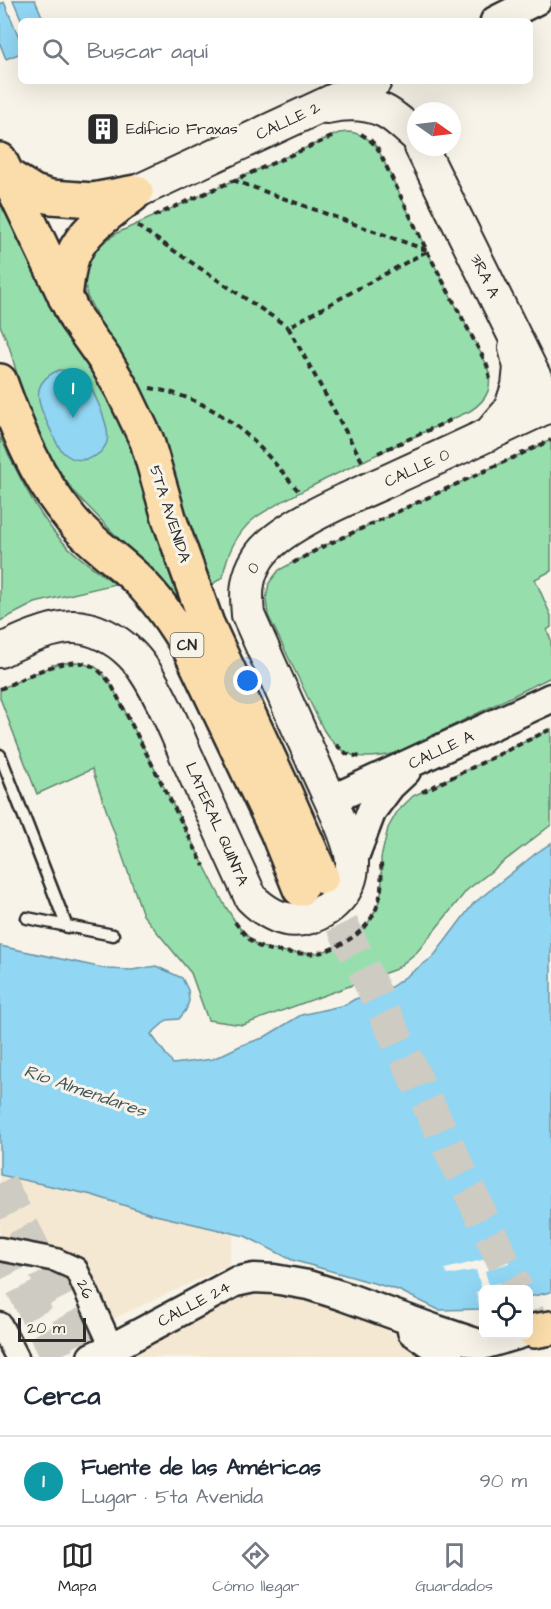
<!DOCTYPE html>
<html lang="es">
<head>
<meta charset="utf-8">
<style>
  body { margin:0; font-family:"Architects Daughter",sans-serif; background:#f2f2f3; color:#1f2937 }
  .controls { position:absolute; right:18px; bottom:18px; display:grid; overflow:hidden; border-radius:9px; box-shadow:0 6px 24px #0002 }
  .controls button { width:54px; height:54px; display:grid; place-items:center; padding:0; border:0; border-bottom:2px solid #e0e1e3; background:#fff; color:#1f2937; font:30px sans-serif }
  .compass { position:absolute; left:407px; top:102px; width:54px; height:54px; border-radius:50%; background:#fff; box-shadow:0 6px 24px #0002; rotate:104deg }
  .scale { position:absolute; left:18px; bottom:15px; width:68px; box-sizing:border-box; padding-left:6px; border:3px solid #2b2b2b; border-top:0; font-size:16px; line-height:21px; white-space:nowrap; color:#2b2b2b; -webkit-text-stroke:4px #f7f3e8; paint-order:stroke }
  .you { position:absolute; left:248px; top:681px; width:21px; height:21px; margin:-15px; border:4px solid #fff; border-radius:50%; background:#1a73e8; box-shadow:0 0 0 9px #1a73e833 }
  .badge { display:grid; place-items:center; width:39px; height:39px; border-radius:50%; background:#2b2b2b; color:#fff; font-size:20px; font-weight:700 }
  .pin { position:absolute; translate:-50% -50px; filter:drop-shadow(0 2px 3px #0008) }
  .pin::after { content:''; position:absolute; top:32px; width:21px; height:18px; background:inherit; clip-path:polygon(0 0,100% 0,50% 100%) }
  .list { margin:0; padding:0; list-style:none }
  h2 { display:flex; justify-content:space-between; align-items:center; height:78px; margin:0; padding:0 24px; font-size:26px }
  h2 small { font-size:20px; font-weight:400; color:#747a83 }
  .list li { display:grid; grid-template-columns:39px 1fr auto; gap:18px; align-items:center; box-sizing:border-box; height:90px; padding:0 24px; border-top:2px solid #e0e1e3 }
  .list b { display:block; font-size:22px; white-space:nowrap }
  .list p { margin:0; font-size:20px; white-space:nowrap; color:#747a83 }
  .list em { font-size:20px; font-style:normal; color:#747a83 }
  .icon { flex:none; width:33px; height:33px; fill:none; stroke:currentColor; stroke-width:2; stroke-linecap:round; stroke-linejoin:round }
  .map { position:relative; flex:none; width:551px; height:1357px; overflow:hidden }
  .search { position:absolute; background:#fff; box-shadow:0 6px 24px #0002; left:18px; right:18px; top:18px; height:66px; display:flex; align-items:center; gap:15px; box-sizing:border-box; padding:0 21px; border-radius:9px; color:#747a83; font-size:22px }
  .sheet { height:168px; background:#fff }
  nav { display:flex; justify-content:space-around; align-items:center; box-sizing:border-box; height:84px; border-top:2px solid #e0e1e3; background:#fff; font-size:16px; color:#747a83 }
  nav a { display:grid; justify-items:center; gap:3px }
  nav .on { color:#2b2b2b }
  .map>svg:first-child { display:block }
</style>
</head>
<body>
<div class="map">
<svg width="551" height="1357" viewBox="0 0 551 1357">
  <rect width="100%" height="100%" fill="#f7f3e8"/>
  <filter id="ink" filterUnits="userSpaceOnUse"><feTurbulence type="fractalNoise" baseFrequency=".0167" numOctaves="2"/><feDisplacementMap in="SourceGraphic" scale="12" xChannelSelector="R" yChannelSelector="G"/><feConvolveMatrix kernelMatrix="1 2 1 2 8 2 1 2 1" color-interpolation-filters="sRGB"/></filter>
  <g filter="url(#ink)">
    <!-- built -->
    <path fill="#f5e8d3" d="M0,1175L92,1195L151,1214L234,1234L228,1266L108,1321L77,1258L0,1243Z
      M246,1292L321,1299L381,1324L416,1352L418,1357H135L133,1352Z"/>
    <!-- green -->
    <path fill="#96dfad" stroke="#60856c" stroke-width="1.5" d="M349,132C362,134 368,138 377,147L427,251L487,365C493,386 489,399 470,411C421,433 373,456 324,480C301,492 276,503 255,518C237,532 226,555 223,577L208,587L110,342L87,296L85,282L87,268L92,254L103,242L117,233L339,133Z
      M0,202L57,316L118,411L187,617L143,564L57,474L29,416L9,346L0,325Z
      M0,437C15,467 29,498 48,524C65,549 91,566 115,584L35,603L0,621Z
      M551,440V571L535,579L551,616V627L547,630L551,640V677L397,753C363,761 342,760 323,729L268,615L266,599L269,583L279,570L322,547Z
      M78,662L97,668L111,684L224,904L238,926L257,946L279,951L298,953H320L344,943L367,925L377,908L382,889L381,858L388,828L397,812L413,796L551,729V825L467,890L417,952L396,969L243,1025L208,1020L191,973L143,915L92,769L37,794L0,698V689L59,663Z"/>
    <!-- water -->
    <path fill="#91d6f3" stroke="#6892a3" stroke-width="1.5" d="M13,0H35L44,21H22Z
      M4,2L21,42V53L6,59L0,44V4Z
      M59,370C65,370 71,370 77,372C91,380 111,427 107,442C101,459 79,465 65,454C58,449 55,439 51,431C40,407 26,384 59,370Z
      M551,843V1292L529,1297L528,1290H484L483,1309L439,1310L398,1290L292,1260L245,1236L151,1214L92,1195L0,1175V946L108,969L132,970L156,966L182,978L188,990L189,1001L186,1010L179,1019L167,1020L151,1034L173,1064L213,1059L242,1045L263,1038L301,1015L345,1005L355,999L387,990L433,957L473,904L535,854Z"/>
    <!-- pier -->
    <path fill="#f7f3e8" d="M507,1254L509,1263L485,1271L489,1285L499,1283L501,1289L484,1290L483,1309L480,1310L476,1292L482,1290L476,1270L447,1275L445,1269Z"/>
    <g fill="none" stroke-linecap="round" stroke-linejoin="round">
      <!-- primary-tunnel -->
      <path stroke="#cecbc2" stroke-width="33" stroke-dasharray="33 16" stroke-linecap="butt" d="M0,1183L89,1357
        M0,1243L58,1357"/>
      <!-- trunk-tunnel -->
      <path stroke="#cecbc2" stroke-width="33" stroke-dasharray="33 16" stroke-linecap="butt" d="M323,879L340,920L517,1290
        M528,1313L549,1357"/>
      <!-- service casing -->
      <g stroke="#2b2b2b" stroke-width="15">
        <path id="service" d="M0,755L67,927
          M27,918L113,935"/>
      </g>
      <!-- minor casing -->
      <g stroke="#2b2b2b" stroke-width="27">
        <path id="minor" d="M0,1249L56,1260L76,1269L112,1348
          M0,1324L17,1357"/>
      </g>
      <!-- tertiary casing -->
      <g stroke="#2b2b2b" stroke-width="33">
        <path id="tertiary" d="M495,21L537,0
          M331,800L551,698
          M352,862L372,810L390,786L406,771
          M412,1331L449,1357
          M92,1357L112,1348L235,1282L254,1278L274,1279L308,1285L340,1295L437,1330L482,1345L520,1334"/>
      </g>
      <!-- secondary casing -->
      <g stroke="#2b2b2b" stroke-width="36">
        <path id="secondary" d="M327,107C346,103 366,103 384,111C395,116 405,127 414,134
          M421,147L549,406
          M136,192L375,81
          M490,433L510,410L518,386L520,367L515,348
          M0,651C20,641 50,627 73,627C94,627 116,639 130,653C152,674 173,724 185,753C207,801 229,850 251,898C265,912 282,923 303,919C330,913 353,891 352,862C351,840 329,797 320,777C296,723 272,669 248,615C246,593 246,577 258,558C278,525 362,493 398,476C449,453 500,429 551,405"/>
      </g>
      <!-- trunk casing -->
      <g stroke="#2b2b2b" stroke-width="38">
        <path id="trunk" d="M0,160L76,319L105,360L123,391L147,441L170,521L207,624L286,795L322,877
          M8,176L34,192L51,197L93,200L136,192
          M65,297C67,283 68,268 73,255C84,229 110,213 132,196
          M0,381C19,434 35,475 71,519C89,541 114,557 135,577C157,598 174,624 190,650L277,832L300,889
          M534,1331L551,1328"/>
      </g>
      <!-- path -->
      <path stroke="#2b2b2b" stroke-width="4" stroke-dasharray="6 4.5" stroke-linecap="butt" d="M361,134L369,139L377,147L427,251L487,365L490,379
        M233,180L426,250
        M154,216L336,135
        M137,226L288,327
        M150,388C221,400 257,441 300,493
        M378,453L453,419
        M362,461L288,327L427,251
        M293,563L322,547L551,440
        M0,689C26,678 72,649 98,670C103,674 107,679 111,684L204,866
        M336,745L347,754L361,757
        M422,792L551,729
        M235,922C239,928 251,942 258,946C269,952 309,956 322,952C335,949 360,935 368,923C383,902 382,885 381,861"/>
      <!-- service -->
      <use href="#service" stroke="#f7f3e8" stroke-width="10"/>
      <!-- minor -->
      <use href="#minor" stroke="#f7f3e8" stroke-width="22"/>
      <!-- tertiary -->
      <use href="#tertiary" stroke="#f7f3e8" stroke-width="28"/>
      <!-- secondary -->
      <use href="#secondary" stroke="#f7f3e8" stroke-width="32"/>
      <!-- trunk -->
      <use href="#trunk" stroke="#fbddab" stroke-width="33"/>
    </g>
  </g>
  <!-- icons -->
  <defs>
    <g id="building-square" transform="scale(1.725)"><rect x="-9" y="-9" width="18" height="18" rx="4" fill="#2b2b2b" stroke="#f7f3e8"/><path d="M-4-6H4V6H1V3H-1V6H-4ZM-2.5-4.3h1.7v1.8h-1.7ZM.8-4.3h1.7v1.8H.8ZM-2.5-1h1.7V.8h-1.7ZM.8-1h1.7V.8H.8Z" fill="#fff"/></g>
  </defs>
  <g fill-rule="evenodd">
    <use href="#building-square" x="103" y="129"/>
  </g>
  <g text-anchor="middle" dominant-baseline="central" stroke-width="6" stroke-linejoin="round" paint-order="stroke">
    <!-- shield labels -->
    <rect fill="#f7f3e8" stroke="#686764" stroke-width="1.5" x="170.5" y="633" width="33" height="24" rx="4.5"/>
    <g font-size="15" font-weight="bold" fill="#2b2b2b">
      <text x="187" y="645">CN</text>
    </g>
    <!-- street labels -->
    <g font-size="16" fill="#2b2b2b" stroke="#f7f3e8">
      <text transform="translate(288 121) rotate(-25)">CALLE 2</text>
      <text transform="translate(485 276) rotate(64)">3RA A</text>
      <text transform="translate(417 468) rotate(-25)">CALLE 0</text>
      <text transform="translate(170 514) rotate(72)">5TA AVENIDA</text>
      <text transform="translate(253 568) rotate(-66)">0</text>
      <text transform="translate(441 750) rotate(-25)">CALLE A</text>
      <text transform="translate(217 824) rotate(66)">LATERAL QUINTA</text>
      <text transform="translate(85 1289) rotate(65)">26</text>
      <text transform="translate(194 1304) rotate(-28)">CALLE 24</text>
    </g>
    <!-- poi labels -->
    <g font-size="16" fill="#2b2b2b" stroke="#f7f3e8" text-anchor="start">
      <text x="126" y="129">Edificio Fraxas</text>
    </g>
    <!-- water labels -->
    <g font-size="18" font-style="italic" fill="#44565d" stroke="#f7f3e8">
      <text transform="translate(85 1091) rotate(19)">Río Almendares</text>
    </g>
  </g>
</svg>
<div class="controls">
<button><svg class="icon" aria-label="locate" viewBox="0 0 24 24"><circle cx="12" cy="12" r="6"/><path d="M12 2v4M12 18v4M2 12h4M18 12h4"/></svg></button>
</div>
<svg class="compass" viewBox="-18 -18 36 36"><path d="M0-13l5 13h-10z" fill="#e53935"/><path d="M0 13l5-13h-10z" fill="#747a83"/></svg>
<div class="scale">20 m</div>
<div class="you"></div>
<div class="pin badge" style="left:73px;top:418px;background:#0f9aa8">1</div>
<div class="search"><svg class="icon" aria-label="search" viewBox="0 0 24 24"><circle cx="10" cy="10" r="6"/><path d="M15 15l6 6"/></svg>Buscar aquí</div>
</div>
<section class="sheet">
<h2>Cerca<small></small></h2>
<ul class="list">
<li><span class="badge" style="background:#0f9aa8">1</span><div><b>Fuente de las Américas</b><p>Lugar · 5ta Avenida</p></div><em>90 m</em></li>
</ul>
</section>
<nav>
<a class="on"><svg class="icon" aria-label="map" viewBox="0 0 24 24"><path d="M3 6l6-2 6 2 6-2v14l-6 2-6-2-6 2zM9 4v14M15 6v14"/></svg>Mapa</a>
<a><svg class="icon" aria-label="directions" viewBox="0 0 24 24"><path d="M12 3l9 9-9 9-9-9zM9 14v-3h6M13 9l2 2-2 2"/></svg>Cómo llegar</a>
<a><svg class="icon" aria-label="saved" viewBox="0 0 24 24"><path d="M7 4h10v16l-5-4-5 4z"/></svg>Guardados</a>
</nav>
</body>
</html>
